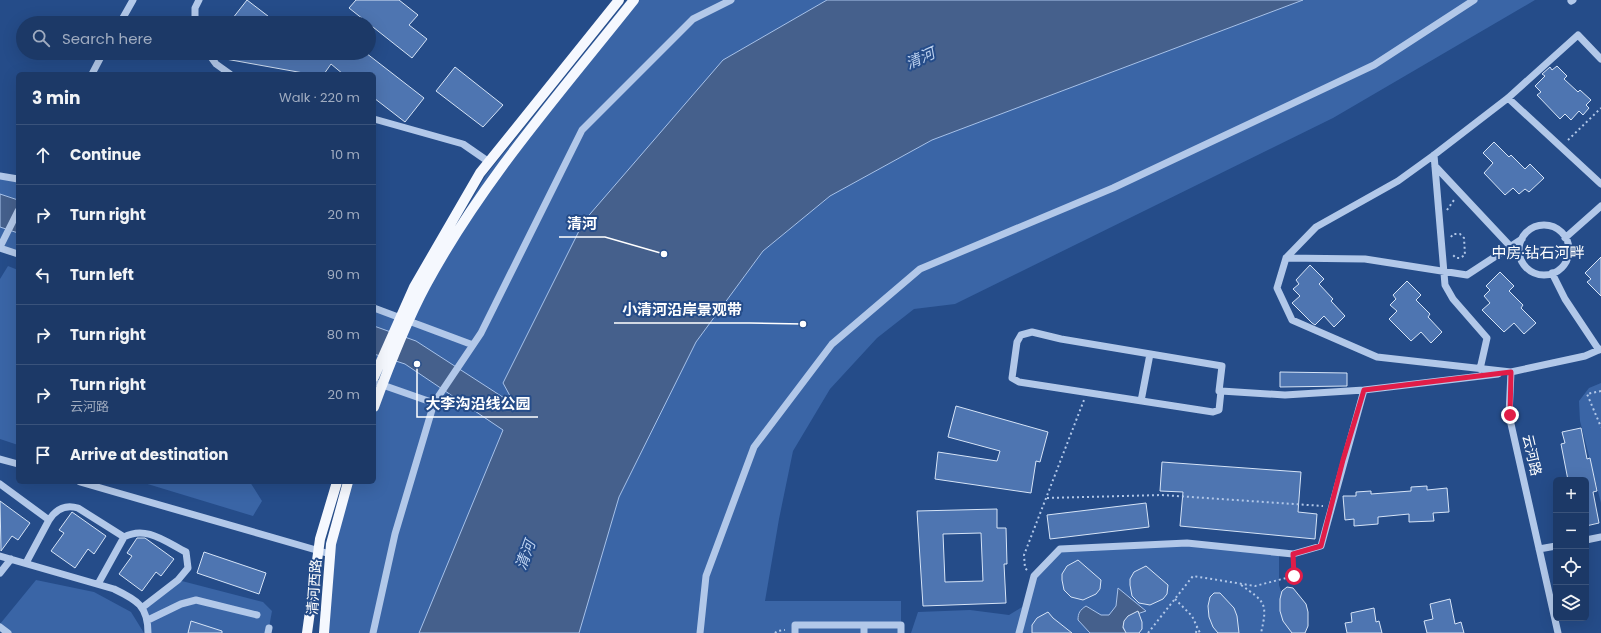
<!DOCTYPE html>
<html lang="en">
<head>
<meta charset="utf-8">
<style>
  body { margin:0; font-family:Poppins,"Noto Sans SC",sans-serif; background:#294470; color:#f1f3f6 }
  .controls { position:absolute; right:12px; bottom:12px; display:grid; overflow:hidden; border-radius:6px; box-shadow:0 4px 16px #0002 }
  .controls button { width:36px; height:36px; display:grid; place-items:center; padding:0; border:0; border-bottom:1px solid #3a537b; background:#1c3967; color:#f1f3f6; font:20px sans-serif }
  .stop { position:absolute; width:12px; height:12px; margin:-9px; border:3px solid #e11d48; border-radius:50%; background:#fff }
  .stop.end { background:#e11d48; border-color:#fff; box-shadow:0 1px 4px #0008 }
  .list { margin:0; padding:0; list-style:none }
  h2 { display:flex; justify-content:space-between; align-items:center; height:52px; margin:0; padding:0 16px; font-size:17px }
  h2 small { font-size:13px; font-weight:400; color:#a0acc0 }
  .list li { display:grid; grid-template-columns:26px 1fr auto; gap:12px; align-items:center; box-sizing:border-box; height:60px; padding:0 16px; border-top:1px solid #3a537b }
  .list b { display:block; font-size:15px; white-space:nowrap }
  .list p { margin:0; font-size:13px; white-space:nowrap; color:#a0acc0 }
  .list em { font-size:13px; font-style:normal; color:#a0acc0 }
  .icon { flex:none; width:22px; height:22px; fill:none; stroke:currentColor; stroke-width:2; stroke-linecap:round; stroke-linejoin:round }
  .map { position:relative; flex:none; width:1601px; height:633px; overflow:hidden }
  .search { position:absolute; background:#1c3967; box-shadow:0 4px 16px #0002; left:16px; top:16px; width:360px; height:44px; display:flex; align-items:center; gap:10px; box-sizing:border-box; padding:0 14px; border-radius:22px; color:#a0acc0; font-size:15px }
  .panel { position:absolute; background:#1c3967; box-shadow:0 4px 16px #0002; left:16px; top:72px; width:360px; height:412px; border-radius:6px }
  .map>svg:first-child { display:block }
</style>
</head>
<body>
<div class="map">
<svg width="1601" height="633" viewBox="0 0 1601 633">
  <rect width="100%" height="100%" fill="#254c89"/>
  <!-- green -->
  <path fill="#3a65a6" d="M627,0H827L723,60L515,406L419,633H324L331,544L348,482H374V407L382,385L374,382V308L445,334L405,314L486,175Z
    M1303,0H1535L1333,118L955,304L914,309L877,338L830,389L793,451L779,519L765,601H901V633H579L619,497L696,342L763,251L830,196L932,140Z
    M0,176L18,179V254L0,248Z
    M8,266L18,270V445L0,439V279Z
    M1601,383V503L1580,421L1579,401L1589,388Z
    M141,482H250L262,501L253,516Z
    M1187,543L1279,552V585L1294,633H911L918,612L970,610L1009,615L1027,604L1034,576L1060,549Z
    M36,580L94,592L131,612L144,633H8L0,624Z
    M178,580L263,602L272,611L268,633H148L143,607Z"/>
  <!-- water -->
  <path fill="#45608c" stroke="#a7c2ea" d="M827,0H1303L932,140L830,196L763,251L696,342L619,497L579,633H419L503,430L405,364L374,354V326L416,341L515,405L503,383L584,221L723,60Z
    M0,194L18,200V233L0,227Z
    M1118,588L1146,611L1137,614L1125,621L1123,628L1127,633H1090L1078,620C1078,613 1080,610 1086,606L1101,615H1109L1116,606Z"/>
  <!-- building -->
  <path fill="#4e75b1" stroke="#d6e4f7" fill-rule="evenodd" d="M247,0L277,23H229Z
    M356,0H399L418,15L409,25L427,39L412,58L349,8Z
    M220,53H366L424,98L405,122L374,98V74H343L331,64L324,74H309L220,58Z
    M1557,66L1567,76L1564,79L1578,92L1580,90L1591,100L1586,105L1589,108L1583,115L1579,111L1571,120L1565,114L1560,119L1537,95L1541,92L1535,86L1545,76L1542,74L1550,67L1552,70Z
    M455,67L503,105L483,127L436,91Z
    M1494,142L1509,157L1511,155L1525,169L1530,164L1544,178L1529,192L1525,189L1519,194L1513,188L1505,195L1484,173L1493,163L1483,153Z
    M1601,257V296L1587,282L1591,279L1585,273Z
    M1310,265L1324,279L1319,284L1333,299L1331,301L1345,316L1334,327L1324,316L1315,325L1312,323L1292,303L1300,296L1293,289L1299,284L1296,280Z
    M1500,272L1514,286L1509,291L1523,305L1521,308L1536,323L1524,334L1514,323L1504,332L1482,310L1490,303L1484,296L1490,290L1486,286Z
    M1407,281L1421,295L1416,300L1430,314L1428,317L1442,332L1431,343L1421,332L1411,341L1389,319L1397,311L1390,305L1396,299L1393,295Z
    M1280,372L1347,373V386L1280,387Z
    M956,406L1048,432L1040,462L1036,461L1031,493L935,479L938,452L997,461L1000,451L948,437Z
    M1581,428L1587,459L1590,458L1597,491L1593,492L1599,523L1586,526V480H1568L1561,444L1565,443L1562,432Z
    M1162,462L1301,472L1298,512L1317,514L1315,539L1180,526L1183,492L1160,491Z
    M1427,486V490L1447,488L1449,512L1433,513L1434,521L1409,522V514L1378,517V524L1354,526V519L1345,520L1343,496H1356V492L1371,491V494L1411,491V487Z
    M0,501L30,523L18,540L12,536L1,551Z
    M1146,503L1149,527L1050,539L1047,515Z
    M997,509V528H1006L1007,564H1004L1006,603L923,606L917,511ZM981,533L983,581L945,582L943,534Z
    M72,512L106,536L94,554L88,549L75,568L51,551L64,533L59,530Z
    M137,538H145L174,559L161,576L156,572L142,591L119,574L132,556L127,553Z
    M204,552L266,573L259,594L197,573Z
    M1078,560L1101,580L1100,589L1096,594L1083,600L1071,597L1064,590L1062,580V574L1067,566Z
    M1146,566L1168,585L1167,594L1163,599L1150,605L1139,603L1132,596L1130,585V579L1134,572Z
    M1287,587L1293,588L1306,604L1308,612V626L1305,633H1292L1283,621L1280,611V599L1282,591Z
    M1214,593H1220L1234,608L1237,616L1239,633H1218L1213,627L1209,617L1208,606L1210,597Z
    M1450,599L1455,624L1461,622L1464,633H1427L1424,621L1433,619L1430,604Z
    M1374,608L1376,622L1379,621L1382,633H1347L1345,623L1352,622L1351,613Z
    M1138,611L1142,622V629L1139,633H1126L1123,627L1124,621L1128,616Z
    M1048,612L1053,618L1072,633H1032V625L1037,618Z
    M191,621L222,631V633H188Z"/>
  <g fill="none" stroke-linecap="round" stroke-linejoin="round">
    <!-- path -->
    <path stroke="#b2c8e9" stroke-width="2" stroke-dasharray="2 3" stroke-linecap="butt" d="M1568,140L1601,108
      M1447,210L1454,200
      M1451,237L1453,234H1460L1464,238L1465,255L1460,258H1456L1453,255
      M1601,391L1587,394L1601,427
      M1047,498L1162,495L1323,506
      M1027,570L1025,568L1024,555L1084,400
      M1241,585C1265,602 1268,603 1261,633
      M1175,599L1192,616L1200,633
      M775,633L777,631L785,630
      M1148,633L1193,576L1255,586L1294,576V563
      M1196,633L1197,627"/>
    <!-- minor -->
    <path stroke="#b2c8e9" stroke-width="7" d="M1571,1L1573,0
      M120,23L133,0
      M195,23V8L199,0
      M208,53L216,64L230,74
      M92,74L103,53
      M1508,98L1601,184
      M374,119L463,144L489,162
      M1434,155L1445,285L1453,299L1487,338L1480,369
      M1435,166L1510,246
      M0,176L18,179
      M1519 250a25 25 0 1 1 50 0a25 25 0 1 1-50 0Z
      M1565,238L1601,206
      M0,247L18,211
      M0,248L18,254
      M1286,258L1365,259L1467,275L1522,239
      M1552,273L1565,299L1599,350
      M374,308L473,345
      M1511,372L1377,357L1292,320L1277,288L1286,258L1316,227L1398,181L1434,155L1508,98L1578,35L1601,59
      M374,382L434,403
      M1221,391L1219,410L1213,412L1019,382L1012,378L1017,342L1021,335L1032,332L1061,339L1222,366L1219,391H1221L1285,395L1364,390
      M1141,401L1150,354
      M0,459L18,464
      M80,482L330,554
      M0,484L49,520L26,563
      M49,520C56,509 65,504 78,508L124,537L98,584
      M124,537C146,525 166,542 186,552L188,568L178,580L143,607
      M1586,540L1601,537
      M1539,549L1556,546
      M0,556L114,589C137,600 148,606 148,633
      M0,573L11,559
      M148,620L181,604L196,600L257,615
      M0,627L8,633
      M268,633L269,628
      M373,633L395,534L434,403L481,333L582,130L693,19L731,0
      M700,633L706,576L754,447L832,344L920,269L1113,188L1374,65L1474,0
      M795,633V625H901V633
      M864,633V625
      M1019,633L1034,576L1060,549L1187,543L1293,554L1321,546L1364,390L1498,374
      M1558,633L1509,415L1511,372L1585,356L1601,349"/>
    <!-- major -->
    <path stroke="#f5f8fe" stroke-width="10" d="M374,377L414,287L480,173L619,0
      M374,407C389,366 405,324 426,285C482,181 561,92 634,0
      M307,633L320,539L337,482
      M324,633L331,544L348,482"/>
  </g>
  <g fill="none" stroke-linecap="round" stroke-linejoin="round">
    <!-- route -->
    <path stroke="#e11d48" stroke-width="5" d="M1294,576L1293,554L1321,546L1343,460L1364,390L1511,372L1510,415"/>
  </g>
  <g text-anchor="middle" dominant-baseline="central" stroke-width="4" stroke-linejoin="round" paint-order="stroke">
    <!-- street labels -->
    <g font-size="14" fill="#fff" stroke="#254c89">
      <text transform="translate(1532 455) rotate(77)">云河路</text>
      <text transform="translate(314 587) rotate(-86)">清河西路</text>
    </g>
    <!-- water labels -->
    <g font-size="15" font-style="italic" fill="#bed3f1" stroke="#254c89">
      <text transform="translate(920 58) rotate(-24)">清河</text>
      <text transform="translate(525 555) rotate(-70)">清河</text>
    </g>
    <!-- neighbourhood labels -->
    <g font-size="15" fill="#fff" stroke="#254c89">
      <text x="1538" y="252">中房·钻石河畔</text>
    </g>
  </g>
  <!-- callouts -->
  <path fill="none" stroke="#fff" stroke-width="1.5" d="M664 254L605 237H559M803 324L750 323H614M417 364L417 417H538"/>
  <g fill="#fff" stroke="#254c89" stroke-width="1.5">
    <circle cx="664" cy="254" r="4"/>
    <circle cx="803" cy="324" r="4"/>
    <circle cx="417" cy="364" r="4"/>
  </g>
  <g font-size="15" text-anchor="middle" font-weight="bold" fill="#fff" stroke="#254c89" stroke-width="4" stroke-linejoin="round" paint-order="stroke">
    <text x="582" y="229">清河</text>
    <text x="682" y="315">小清河沿岸景观带</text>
    <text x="478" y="409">大李沟沿线公园</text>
  </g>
</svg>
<div class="controls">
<button>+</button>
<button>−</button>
<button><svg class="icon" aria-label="locate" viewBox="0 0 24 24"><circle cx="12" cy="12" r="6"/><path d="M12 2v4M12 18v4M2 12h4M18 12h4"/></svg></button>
<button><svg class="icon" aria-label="layers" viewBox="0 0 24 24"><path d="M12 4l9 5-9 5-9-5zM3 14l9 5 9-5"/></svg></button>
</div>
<div class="stop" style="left:1294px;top:576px"></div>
<div class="stop end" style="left:1510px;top:415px"></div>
<div class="search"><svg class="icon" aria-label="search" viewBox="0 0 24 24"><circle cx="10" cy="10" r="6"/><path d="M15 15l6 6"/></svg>Search here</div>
<section class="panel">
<h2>3 min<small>Walk · 220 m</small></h2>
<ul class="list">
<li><svg class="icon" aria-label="ahead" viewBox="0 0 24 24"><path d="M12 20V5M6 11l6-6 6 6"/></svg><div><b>Continue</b></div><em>10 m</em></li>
<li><svg class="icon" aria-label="right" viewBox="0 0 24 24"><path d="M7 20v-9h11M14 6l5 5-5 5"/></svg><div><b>Turn right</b></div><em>20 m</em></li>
<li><svg class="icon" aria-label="left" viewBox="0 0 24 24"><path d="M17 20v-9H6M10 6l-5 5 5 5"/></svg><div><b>Turn left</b></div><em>90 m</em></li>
<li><svg class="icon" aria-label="right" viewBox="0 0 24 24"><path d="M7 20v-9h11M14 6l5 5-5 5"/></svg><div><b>Turn right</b></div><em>80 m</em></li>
<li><svg class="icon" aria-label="right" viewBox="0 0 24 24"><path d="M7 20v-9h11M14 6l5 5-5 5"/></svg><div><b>Turn right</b><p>云河路</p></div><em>20 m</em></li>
<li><svg class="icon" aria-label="arrive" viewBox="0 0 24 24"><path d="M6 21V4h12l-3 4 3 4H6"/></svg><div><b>Arrive at destination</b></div></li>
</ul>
</section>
</div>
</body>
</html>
